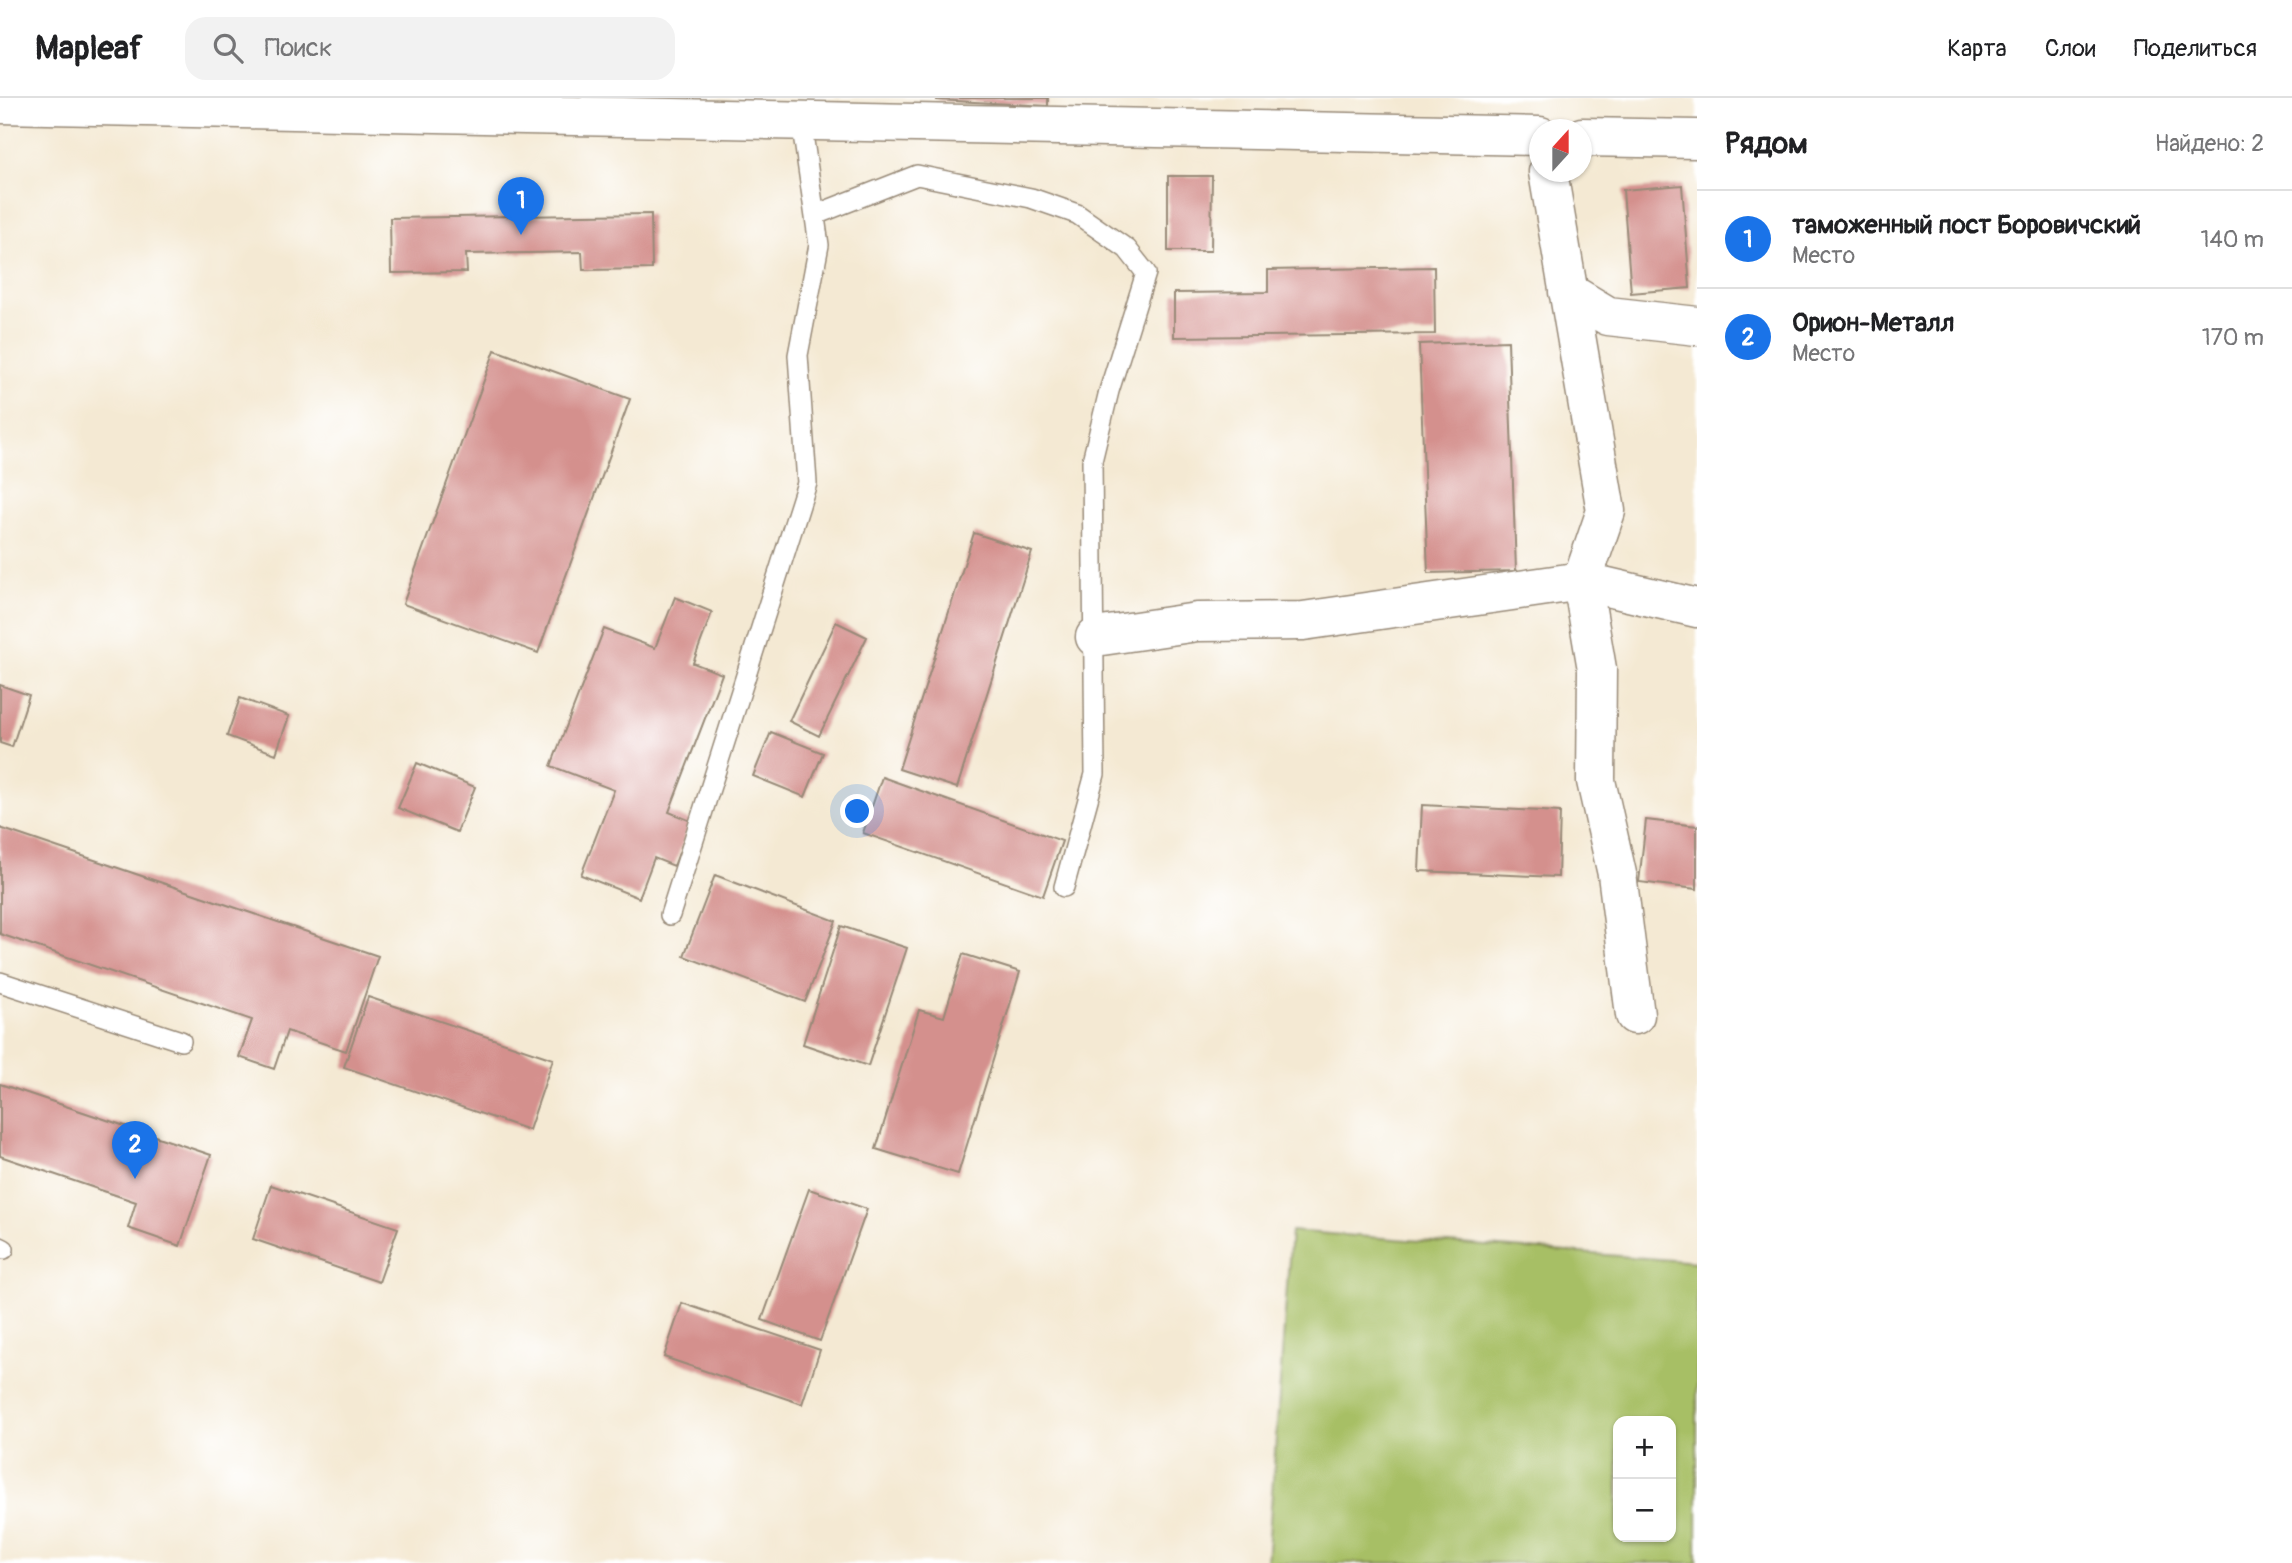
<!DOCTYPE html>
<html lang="ru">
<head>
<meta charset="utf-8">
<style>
  body { margin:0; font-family:Pangolin,sans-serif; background:#f2f2f2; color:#202124 }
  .controls { position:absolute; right:21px; bottom:21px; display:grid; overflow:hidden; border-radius:14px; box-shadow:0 2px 5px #0004 }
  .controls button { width:63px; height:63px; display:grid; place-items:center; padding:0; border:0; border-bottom:2px solid #e0e0e0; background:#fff; color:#202124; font:35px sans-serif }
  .compass { position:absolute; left:1529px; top:21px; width:63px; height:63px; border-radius:50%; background:#fff; box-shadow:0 2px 5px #0004; rotate:21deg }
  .you { position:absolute; left:858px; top:714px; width:24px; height:24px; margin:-18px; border:5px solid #fff; border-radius:50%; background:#1a73e8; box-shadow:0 0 0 10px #1a73e833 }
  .badge { display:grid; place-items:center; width:46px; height:46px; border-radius:50%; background:#1a73e8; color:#fff; font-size:23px; font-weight:700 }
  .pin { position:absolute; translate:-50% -58px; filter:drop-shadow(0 2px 4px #0008) }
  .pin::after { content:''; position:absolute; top:37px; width:24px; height:21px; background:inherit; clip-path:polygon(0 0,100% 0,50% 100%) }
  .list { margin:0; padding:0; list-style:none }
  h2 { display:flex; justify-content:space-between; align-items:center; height:91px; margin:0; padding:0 28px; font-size:30px }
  h2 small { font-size:23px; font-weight:400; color:#757577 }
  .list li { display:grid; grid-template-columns:46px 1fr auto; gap:21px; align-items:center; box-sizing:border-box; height:98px; padding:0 28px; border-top:2px solid #e0e0e0 }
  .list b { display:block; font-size:26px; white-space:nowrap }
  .list p { margin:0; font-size:23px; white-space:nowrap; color:#757577 }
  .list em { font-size:23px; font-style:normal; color:#757577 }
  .icon { flex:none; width:38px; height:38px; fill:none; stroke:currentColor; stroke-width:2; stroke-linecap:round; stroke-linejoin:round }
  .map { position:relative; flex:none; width:1697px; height:1465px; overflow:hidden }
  header { display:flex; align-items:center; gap:42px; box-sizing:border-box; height:98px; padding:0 35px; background:#fff; border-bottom:2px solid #e0e0e0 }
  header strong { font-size:33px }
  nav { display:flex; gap:38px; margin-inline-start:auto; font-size:24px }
  .search { width:490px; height:63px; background:#f2f2f2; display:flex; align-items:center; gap:18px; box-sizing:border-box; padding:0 24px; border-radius:21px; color:#757577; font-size:26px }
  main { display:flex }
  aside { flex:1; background:#fff }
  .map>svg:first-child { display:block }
</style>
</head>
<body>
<header>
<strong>Mapleaf</strong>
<div class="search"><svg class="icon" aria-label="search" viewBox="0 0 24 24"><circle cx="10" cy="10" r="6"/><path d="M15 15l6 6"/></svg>Поиск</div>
<nav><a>Карта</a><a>Слои</a><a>Поделиться</a></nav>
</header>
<main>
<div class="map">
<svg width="1697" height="1465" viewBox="0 0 1697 1465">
  <rect width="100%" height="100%" fill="#fff"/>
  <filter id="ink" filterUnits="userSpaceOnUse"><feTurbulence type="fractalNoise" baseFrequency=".0143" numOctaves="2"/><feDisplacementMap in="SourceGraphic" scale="14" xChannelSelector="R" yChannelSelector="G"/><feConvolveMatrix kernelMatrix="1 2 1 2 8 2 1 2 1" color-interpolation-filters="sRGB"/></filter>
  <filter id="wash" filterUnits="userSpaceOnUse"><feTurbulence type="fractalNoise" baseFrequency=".00686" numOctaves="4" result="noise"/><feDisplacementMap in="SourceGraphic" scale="28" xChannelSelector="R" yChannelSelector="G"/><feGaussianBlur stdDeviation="1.57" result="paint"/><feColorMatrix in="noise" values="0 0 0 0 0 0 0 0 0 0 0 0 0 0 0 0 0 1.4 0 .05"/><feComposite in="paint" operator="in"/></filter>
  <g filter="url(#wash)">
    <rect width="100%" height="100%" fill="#f4e9d3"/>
    <!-- green -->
    <path fill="#a7bf65" stroke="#717442" stroke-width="2" fill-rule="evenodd" d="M1291,1133L1697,1164V1465H1267ZM1618,1323H1671V1439H1618Z"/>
    <g id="blocks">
      <!-- building -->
      <path fill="#d4908d" d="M937,0H1048V8L937,2Z
        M1168,78H1212L1211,153H1168Z
        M1682,87L1690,190L1631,195L1623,92Z
        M651,116L652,171L583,172L582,154L466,156L467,174L391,175L390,120Z
        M1434,169L1435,236L1174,239V195L1268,194V172Z
        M1508,243L1516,473L1428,475L1419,246Z
        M495,252L630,301L538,555L403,506Z
        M974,435L1032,454L957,690L899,671Z
        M675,499L712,514L693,565L722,576L669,714L691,723L674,768L654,760L639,800L581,777L614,692L551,668L604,531L655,550Z
        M836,524L867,539L819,638L789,623Z
        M0,587L29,597L12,649L0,645Z
        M240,600L289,618L276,656L227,638Z
        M771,634L823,655L805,699L753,678Z
        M417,665L475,689L457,734L398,710Z
        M882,679L1062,743L1043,798L863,735Z
        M1422,707L1560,714L1558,779L1419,773Z
        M1646,722L1697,728V791L1639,784Z
        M0,730L378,858L346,953L287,933L274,971L239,959L252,922L0,836Z
        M715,777L836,823L805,904L684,858Z
        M841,828L907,850L868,968L803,946Z
        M963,856L1020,874L958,1076L876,1051L919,912L944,919Z
        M368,899L553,961L529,1032L344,969Z
        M0,986L211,1057L180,1148L128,1130L136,1104L0,1058Z
        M271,1087L398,1130L379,1184L253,1141Z
        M809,1091L867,1111L820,1243L762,1222Z
        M682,1205L820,1252L802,1306L664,1259Z"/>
    </g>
  </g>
  <g filter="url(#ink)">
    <use href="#blocks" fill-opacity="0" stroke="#988a78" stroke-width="2"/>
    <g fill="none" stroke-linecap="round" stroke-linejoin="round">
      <!-- lane casing -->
      <g stroke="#988a78" stroke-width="22">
        <path id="lane" d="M815,117L917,77L1031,100L1077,116L1127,151L1146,175L1109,293L1092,363L1095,676L1064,789
          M670,817L807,385L798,257L819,147L801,22
          M0,884L181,943
          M0,1149L4,1151"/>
      </g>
      <!-- street casing -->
      <g stroke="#988a78" stroke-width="41">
        <path id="street" d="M0,6L1540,38
          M1582,39L1697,41
          M1548,74L1606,413L1582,483L1597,571L1596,683L1617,776L1635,917
          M1568,194L1608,218L1697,228
          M1095,539L1197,524L1303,523L1582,483L1697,510"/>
      </g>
      <!-- lane -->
      <use href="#lane" stroke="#fff" stroke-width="19"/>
      <!-- street -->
      <use href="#street" stroke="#fff" stroke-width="38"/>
    </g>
  </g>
</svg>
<div class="controls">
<button>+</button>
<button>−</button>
</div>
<svg class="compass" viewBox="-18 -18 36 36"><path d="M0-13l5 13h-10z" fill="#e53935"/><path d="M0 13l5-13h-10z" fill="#757577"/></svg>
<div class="you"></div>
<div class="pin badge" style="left:521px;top:137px">1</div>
<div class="pin badge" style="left:135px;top:1081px">2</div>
</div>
<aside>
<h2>Рядом<small>Найдено: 2</small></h2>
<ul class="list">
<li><span class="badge">1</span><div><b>таможенный пост Боровичский</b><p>Место</p></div><em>140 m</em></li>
<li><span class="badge">2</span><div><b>Орион-Металл</b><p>Место</p></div><em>170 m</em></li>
</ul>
</aside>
</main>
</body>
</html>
